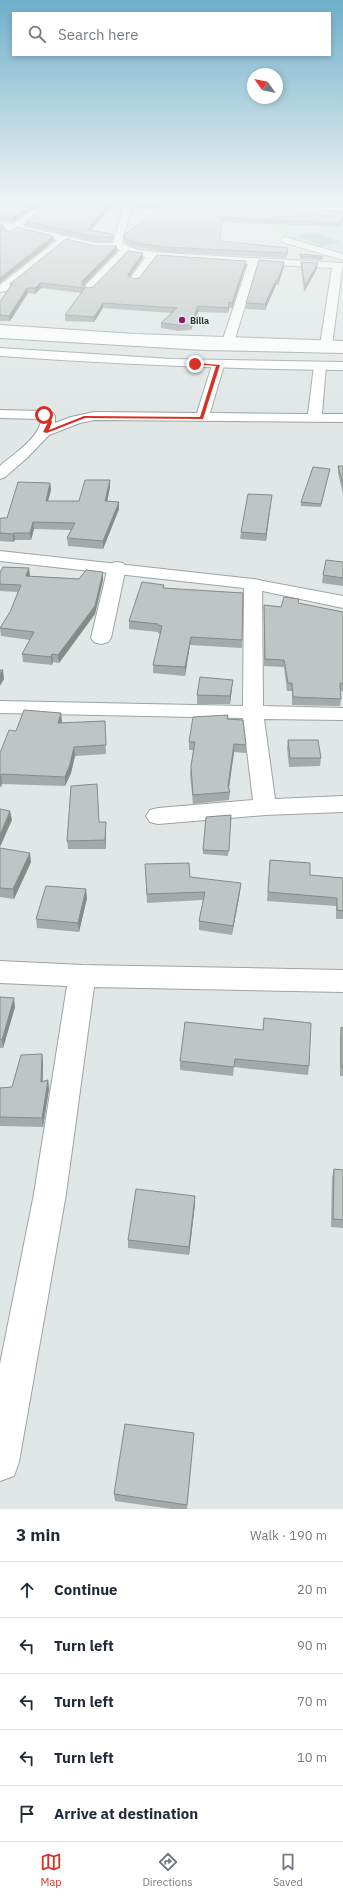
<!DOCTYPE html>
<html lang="en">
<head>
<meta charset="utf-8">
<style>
  body { margin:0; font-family:"IBM Plex Sans",sans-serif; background:#f2f2f3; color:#1f2937 }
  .compass { position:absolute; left:247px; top:68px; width:36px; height:36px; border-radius:50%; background:#fff; box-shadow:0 2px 6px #0003; rotate:303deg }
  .stop { position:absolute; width:12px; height:12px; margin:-9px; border:3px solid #d93025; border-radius:50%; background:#fff }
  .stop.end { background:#d93025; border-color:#fff; box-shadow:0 1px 4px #0008 }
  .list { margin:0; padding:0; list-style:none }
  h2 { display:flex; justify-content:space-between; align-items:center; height:52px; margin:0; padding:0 16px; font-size:17px }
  h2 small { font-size:13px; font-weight:400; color:#747a83 }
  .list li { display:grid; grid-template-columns:26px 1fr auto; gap:12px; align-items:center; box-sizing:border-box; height:56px; padding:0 16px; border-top:1px solid #e0e1e3 }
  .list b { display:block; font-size:15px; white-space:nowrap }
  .list em { font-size:13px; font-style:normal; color:#747a83 }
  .icon { flex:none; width:22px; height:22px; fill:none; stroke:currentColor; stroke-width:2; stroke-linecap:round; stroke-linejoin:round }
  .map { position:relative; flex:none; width:343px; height:1509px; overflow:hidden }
  .search { position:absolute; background:#fff; box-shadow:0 2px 6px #0003; left:12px; right:12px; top:12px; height:44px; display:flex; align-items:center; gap:10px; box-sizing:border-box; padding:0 14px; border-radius:0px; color:#747a83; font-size:15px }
  .sheet { height:332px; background:#fff }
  nav { display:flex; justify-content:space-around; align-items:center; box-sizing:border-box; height:56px; border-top:1px solid #e0e1e3; background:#fff; font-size:11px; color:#747a83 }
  nav a { display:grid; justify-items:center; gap:2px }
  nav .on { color:#d93025 }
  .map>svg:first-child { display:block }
</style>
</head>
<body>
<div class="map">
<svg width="343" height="1509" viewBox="0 0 343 1509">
  <rect width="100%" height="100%" fill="#e0e7e6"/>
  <!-- built -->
  <path fill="#cedfdc" d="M343,214V256L251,224L237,222Z"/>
  <!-- green -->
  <path fill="#96c9c2" d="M314,233L341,242L323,246L296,236Z"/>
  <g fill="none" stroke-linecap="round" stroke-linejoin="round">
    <!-- street casing -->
    <g stroke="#9da4a3" stroke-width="2">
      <path id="street" d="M125,202H179L343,208V214L132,206L122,241L123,244C135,251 149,251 164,253L343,263L332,345L330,348H322L320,345L332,268L258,264L234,342L228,346L222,342L248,264L156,258L138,282L134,283L129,280L146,257L128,254L92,291L88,292L83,289L84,287L120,250L117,249H96L66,242L6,291L0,292V285L57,240L16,230L11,234H5L3,232L7,228L0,227V221L13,224L35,209L40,212L38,214L22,226L96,243H113Z
        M285,237L343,254V260L282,242L280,240Z
        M218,361L222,362L224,365L210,413L308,414L314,366L316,363H324L326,366L322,414H343V422L94,420L80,423L49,435L27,458L5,477L0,479V466C12,455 41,437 41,419L0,418V410L44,411L53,413L55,416V423L71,417L94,412L197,413L212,365L214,362Z
        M117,562L123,563L126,567L111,638L108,642L101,644L94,642L91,638L108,567L111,563Z
        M253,579L259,580L262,584L263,706L343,708V720L264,719L275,799L343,796V812L265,815L158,824L150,822L146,816L150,810L158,808L253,800L243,718L0,713V701L243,706L244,584L247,580Z
        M0,961L82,965L343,970V992L94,987L66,1194L19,1462L14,1476L0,1481V1364L34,1194L67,986L0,983Z"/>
    </g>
    <!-- secondary casing -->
    <g stroke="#9da4a3" stroke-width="2">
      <path id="secondary" d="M0,325L135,334L343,341V349L135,342L0,333Z
        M0,348L171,359L343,362V370C228,369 114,364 0,356Z
        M0,551L253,579L343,596V608L253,589L0,561Z"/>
    </g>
    <!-- highway casing -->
    <g stroke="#9da4a3" stroke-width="2">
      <path id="highway" d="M0,330L204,342L343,345V353L204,350L0,338Z"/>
    </g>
    <!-- street -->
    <use href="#street" fill="#fff" fill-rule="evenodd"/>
    <!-- secondary -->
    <use href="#secondary" fill="#fff" fill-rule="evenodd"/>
    <!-- highway -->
    <use href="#highway" fill="#fff" fill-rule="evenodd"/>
  </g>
  <!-- wall -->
  <path fill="#a4a9a9" d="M0,202H124L122,207L112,206L91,230L113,234V239L112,242H96L25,225V221L39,210L34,208L13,222L0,220Z
    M226,202H343V206Z
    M133,203L343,215L341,227L222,222L220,241L288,253L286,258L164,252L138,248L128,245L124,241L123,236L157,210L133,208Z
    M117,251L83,286L88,288L93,287L143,253V258L129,277L134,279L246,265L232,308H229L228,313L198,312L191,330L178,331L161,328V323L172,313L103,308L94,322L65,321V315L81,293L41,288L35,294L28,293L10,321H0V302L11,287L10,284Z
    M300,254L323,256V259L322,260L300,259Z
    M301,262L317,269L304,292L301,268Z
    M284,267L278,285H276L265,310L246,309V303Z
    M338,466H343V494L338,473Z
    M329,472L321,507L301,506V502Z
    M110,480V487L107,501L119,509L103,549L68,546L67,538L71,530L34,529L31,540H15L13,542L0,541V519L7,518L50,483L51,490L48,501H79Z
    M271,502L266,541L240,539L241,532Z
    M343,562V586L322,583L323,575Z
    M0,573L29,576L103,580L95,614L59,663L53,662L52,665L23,662L22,654L30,640L1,636L0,628L10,612L18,592L0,591Z
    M164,585V588L242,640V648L190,645L185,676L153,673V665L160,634L158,633V632L129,629V621Z
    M299,599L298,603L343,612V692L341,691V699L340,706L292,705V691H287L284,667L264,666V605L281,607Z
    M232,688L230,704H197V695Z
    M61,713V723L105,721L106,754L75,756L71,773L65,786L2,784L1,787H0V753L16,731Z
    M228,715V719L246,745V753L234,752L229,788L230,792L229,800L193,804L190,774L193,750H189V742Z
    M288,740L321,758L320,766L289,767L287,748Z
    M231,815L228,856L203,854V850Z
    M99,822L106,830V849H68L67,841Z
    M0,848L31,862L14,899L0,897Z
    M270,860L310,875L343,878V919H336V906L267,901Z
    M145,864L190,877L240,892L232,935L199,930V921L203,900L147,903Z
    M87,898L79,932L37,928L36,919Z
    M0,997L15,1007L3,1048H0Z
    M185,1022L309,1066L308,1075L234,1067L233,1076L180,1070V1061Z
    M341,1027L343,1028V1076H340V1036Z
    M42,1054L43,1063V1081L48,1080L49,1089L43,1127L0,1126V1088L12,1087Z
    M334,1169L343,1170V1228L331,1227L332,1177Z
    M195,1196V1204L189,1255L128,1248V1240Z
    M194,1433L187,1509H172L115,1501L114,1494Z"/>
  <!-- shaded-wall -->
  <path fill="#868a89" d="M111,202H112V206L87,234V230Z
    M122,202H124L122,207Z
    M34,203V208L13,222L12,218Z
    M3,224L4,229L2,232L1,227Z
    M53,236L54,241L0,283V278Z
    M117,246V251L83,286L82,288V281Z
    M288,248V253L286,258Z
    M143,253V258L128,279V274Z
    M246,261V265L232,308V303Z
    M284,262V267L278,285V280Z
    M318,263L317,269L304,292L305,286Z
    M276,280V285L265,310V304Z
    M40,283L41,288L35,294V288Z
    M27,288L28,293L10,321L9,316Z
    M229,302V308L228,313V308Z
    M103,303V308L94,322V317Z
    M198,306V312L191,330V325Z
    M110,480V487L106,508L105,501Z
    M50,483L51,490L46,508V501Z
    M272,495L271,502L266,541V534Z
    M119,502V509L103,549V541Z
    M33,522L34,529L31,540L30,533Z
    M14,533L15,540L13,542V534Z
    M29,568L30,576H26Z
    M103,572V580L95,614L59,663L58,655Z
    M191,637L190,645L185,676V667Z
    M52,654L53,662L52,665L51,657Z
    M3,670L4,679L0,686V675Z
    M233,680L230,704V696Z
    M61,713L62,722L58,732V723Z
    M234,744V752L228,794V786Z
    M74,747L75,756L71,773L65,786V777Z
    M1,774L2,784L1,787L0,779Z
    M10,811L12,820L0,847V835Z
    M106,822V849L105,840Z
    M30,853L31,862L14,899L13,889Z
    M241,883L240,892L232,935L233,926Z
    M86,889L87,898L79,932L78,923Z
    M14,998L15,1007L3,1048L2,1040Z
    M42,1054L43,1063L42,1090L41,1082Z
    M48,1080L49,1089L43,1127L42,1118Z
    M195,1196V1204L189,1255V1247Z"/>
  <!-- building -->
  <path fill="#bfc5c4" stroke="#868a89" d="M0,202H111L87,230L113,234L112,237H96L25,221L41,209L40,206L34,203L12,218L0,216Z
    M133,203L343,211V212L342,223L222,218L220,241L288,248L287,253L164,247L138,243L128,240L123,236L162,206Z
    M0,224H3L1,227L5,231H11L16,227L53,236L0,278Z
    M66,239L95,246H117L82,281V285L88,288L93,287L128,251L143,253L128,274V276L134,279L139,278L157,255L246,261L232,303L229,302L228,308L198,306L191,325H178L161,323L177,308L103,303L94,317L65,315L85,288L40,283L35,288H27L9,316L0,315V302L12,284H10Z
    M300,254L323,256L322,257L300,256Z
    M259,260L284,262L278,280H276L265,304L246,303Z
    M301,262L318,263L305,286Z
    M338,466H343V484Z
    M313,467L330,469L321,504L301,502Z
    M85,480H110L105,501L119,502L103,541L67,538L75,523L33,522L30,533H14L13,534L0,533V519L1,518H7L18,482L50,483L46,501H79Z
    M248,494L272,495L266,534L241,532Z
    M326,560L343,562V578L323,575Z
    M3,567L29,568L26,576L79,579L86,570L103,572L95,606L58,655L52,654L51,657L22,654L34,632L0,628L10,612L21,585L0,584V573Z
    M142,582L164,585L163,588L243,593L242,640L191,637L185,667L153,665L162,626L158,625V624L129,621Z
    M284,597L299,599L298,603L343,612V684L340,683L341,699L293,697L292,683H288L284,660L265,659L264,605L281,607Z
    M0,670H3L0,675Z
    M200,677L233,680L230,696L197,695Z
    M24,710L61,713L58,723L105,721L106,745L74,747L70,764L65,777L1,774L0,777V753L9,730L16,731Z
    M228,715L227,719L243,720L246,745L234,744L228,786L230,792L193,795L191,766L195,742H189L193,717Z
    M288,740H318L321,758H290Z
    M97,784L99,822H106L105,840L67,841L71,786Z
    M0,809L10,811L0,835Z
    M231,815L229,851L203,850L206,817Z
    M0,848L30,853L13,889L0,888Z
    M270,860L310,863V875L343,878V911L337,910V898L268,892Z
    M189,863L190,877L241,883L233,926L199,921L205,892L147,894L145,864Z
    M46,886L86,889L78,923L36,919Z
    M0,997L14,998L2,1040L0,1039Z
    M264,1018L311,1023L309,1066L235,1059L234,1067L180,1061L185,1022L263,1030Z
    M341,1027L343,1028V1067H341Z
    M42,1054L41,1082L48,1080L42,1118L0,1117V1088L12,1087L21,1055Z
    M334,1169L343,1170V1220L333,1219Z
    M136,1189L195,1196L189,1247L128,1240Z
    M125,1424L194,1433L187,1505L114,1494Z"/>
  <!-- sky -->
  <linearGradient id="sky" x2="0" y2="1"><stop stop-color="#6eafca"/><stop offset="0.49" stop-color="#f1f4f4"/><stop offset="1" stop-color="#f1f4f4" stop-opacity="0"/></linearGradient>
  <rect width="343" height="413" fill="url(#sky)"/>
  <!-- route -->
  <path fill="#d93025" d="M195,363L220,365L203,419L85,418L47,433L43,432L48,422L47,417L42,415L44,414L50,416L52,422L49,430L84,416L200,417L216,366L193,364Z"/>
  <!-- markers -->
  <circle fill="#8d1b7c" stroke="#edf4f3" stroke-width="1.5" cx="182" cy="320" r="4"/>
  <g text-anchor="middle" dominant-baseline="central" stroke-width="3" stroke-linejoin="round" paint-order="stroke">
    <!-- far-poi labels -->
    <g font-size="9" font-weight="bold" fill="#333636" stroke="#edf4f3" text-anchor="start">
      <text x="190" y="320">Billa</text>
    </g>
  </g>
</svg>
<svg class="compass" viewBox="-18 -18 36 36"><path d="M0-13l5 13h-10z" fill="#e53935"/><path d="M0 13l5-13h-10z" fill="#747a83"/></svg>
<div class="stop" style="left:44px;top:415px"></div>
<div class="stop end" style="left:195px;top:364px"></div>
<div class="search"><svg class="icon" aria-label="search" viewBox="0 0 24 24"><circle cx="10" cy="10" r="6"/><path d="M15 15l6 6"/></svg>Search here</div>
</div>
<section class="sheet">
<h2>3 min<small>Walk · 190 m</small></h2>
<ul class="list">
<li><svg class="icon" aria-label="ahead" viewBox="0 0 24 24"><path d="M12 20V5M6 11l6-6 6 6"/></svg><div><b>Continue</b></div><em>20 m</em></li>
<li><svg class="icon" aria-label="left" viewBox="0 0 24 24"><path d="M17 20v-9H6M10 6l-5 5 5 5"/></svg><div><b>Turn left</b></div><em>90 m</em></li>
<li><svg class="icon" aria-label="left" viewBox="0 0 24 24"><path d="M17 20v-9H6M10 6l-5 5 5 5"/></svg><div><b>Turn left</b></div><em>70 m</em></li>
<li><svg class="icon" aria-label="left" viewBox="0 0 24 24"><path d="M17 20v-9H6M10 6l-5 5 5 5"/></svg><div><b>Turn left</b></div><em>10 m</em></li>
<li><svg class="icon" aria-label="arrive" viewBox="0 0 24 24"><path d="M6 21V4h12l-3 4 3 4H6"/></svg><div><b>Arrive at destination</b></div></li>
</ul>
</section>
<nav>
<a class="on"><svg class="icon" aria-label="map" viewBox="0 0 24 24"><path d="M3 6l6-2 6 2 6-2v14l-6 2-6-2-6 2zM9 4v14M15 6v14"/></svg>Map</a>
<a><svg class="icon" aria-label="directions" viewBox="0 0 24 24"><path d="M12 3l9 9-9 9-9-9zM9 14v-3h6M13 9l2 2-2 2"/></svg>Directions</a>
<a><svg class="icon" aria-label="saved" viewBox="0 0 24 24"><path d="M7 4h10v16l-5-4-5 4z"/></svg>Saved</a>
</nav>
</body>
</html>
